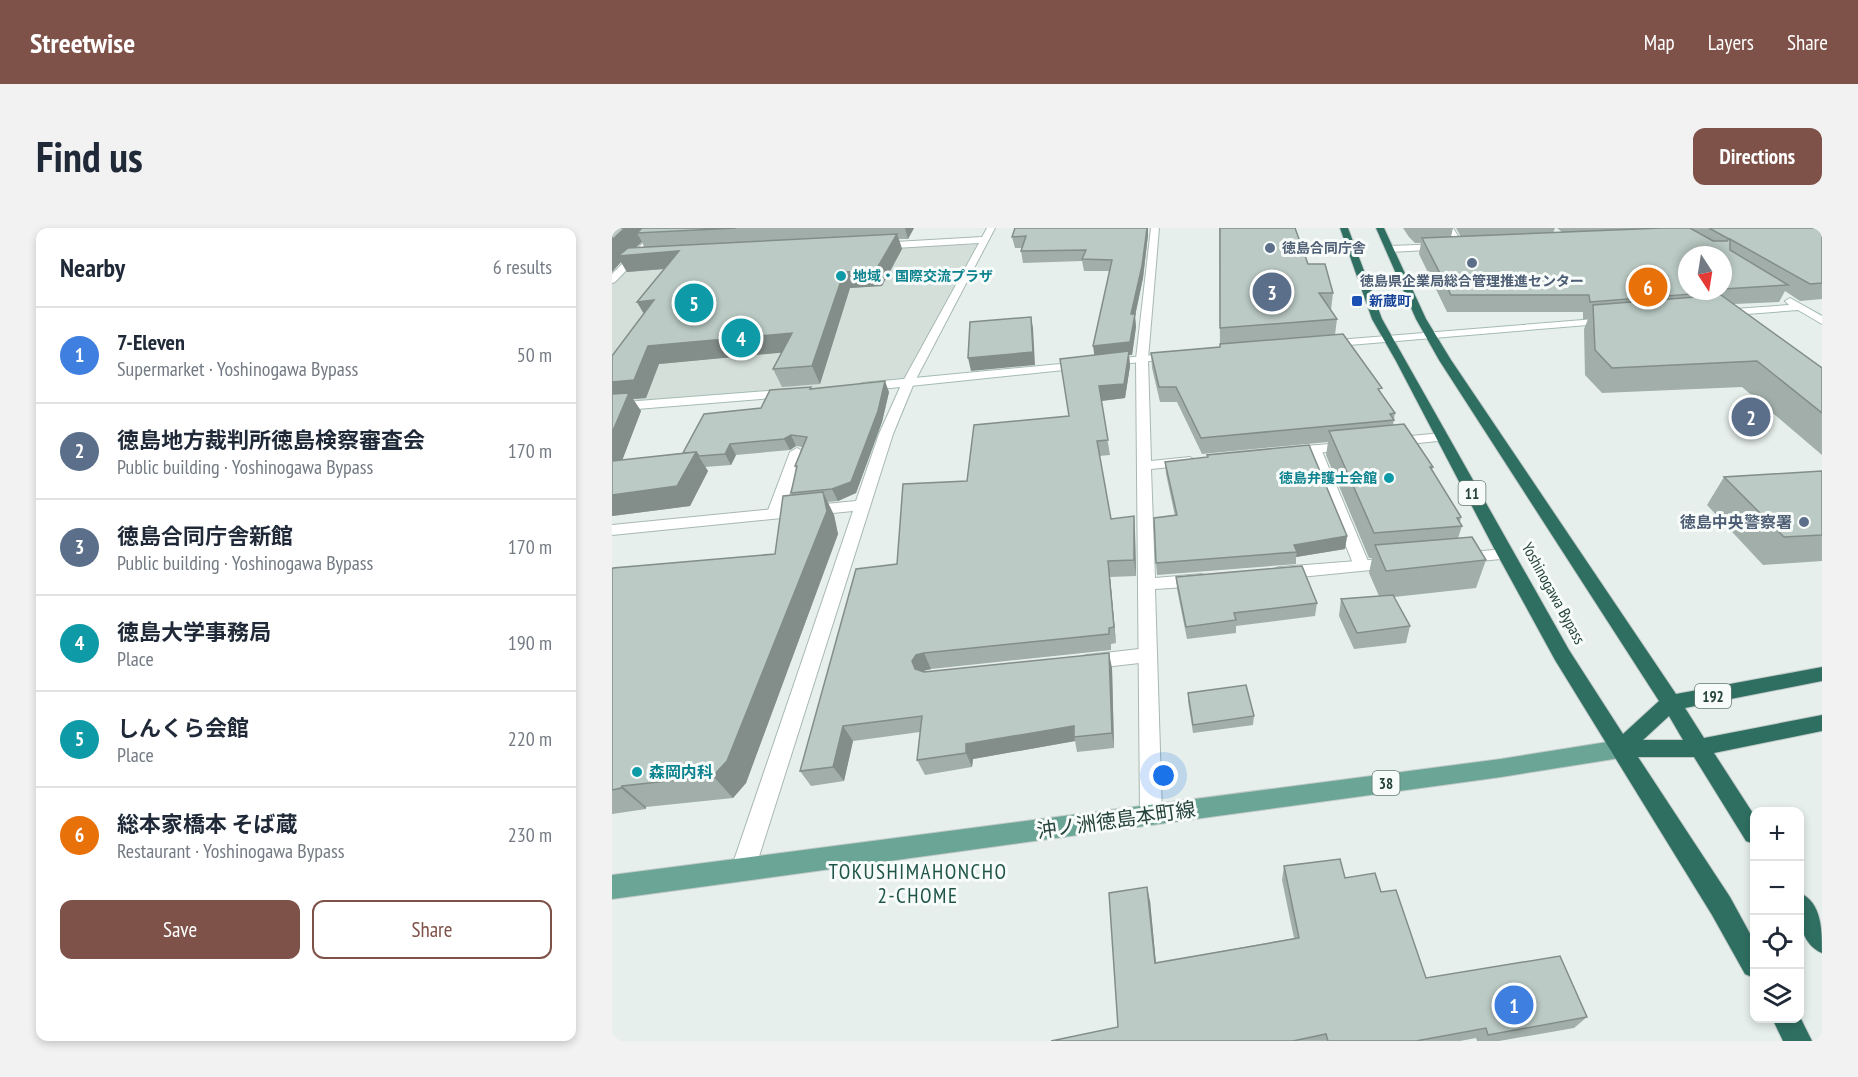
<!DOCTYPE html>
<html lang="en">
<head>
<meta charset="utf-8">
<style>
  body { margin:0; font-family:"PT Sans Narrow","Noto Sans JP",sans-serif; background:#f2f2f3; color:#1f2937 }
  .controls { position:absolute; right:18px; bottom:18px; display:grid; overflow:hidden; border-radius:12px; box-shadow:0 3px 9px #0003 }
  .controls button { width:54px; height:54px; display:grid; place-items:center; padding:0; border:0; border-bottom:2px solid #e0e1e3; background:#fff; color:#1f2937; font:30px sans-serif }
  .compass { position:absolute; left:1066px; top:18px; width:54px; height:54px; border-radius:50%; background:#fff; box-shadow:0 3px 9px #0003; rotate:168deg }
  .you { position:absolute; left:552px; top:548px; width:21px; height:21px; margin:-15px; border:4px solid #fff; border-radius:50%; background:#1a73e8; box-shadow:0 0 0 9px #1a73e833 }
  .badge { display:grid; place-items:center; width:39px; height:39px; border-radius:50%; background:#7f5249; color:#fff; font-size:20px; font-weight:700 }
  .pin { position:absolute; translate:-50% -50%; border:3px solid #fff; box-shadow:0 2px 6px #0006 }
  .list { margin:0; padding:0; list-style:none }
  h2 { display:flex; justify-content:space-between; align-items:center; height:78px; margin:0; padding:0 24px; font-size:26px }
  h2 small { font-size:20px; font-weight:400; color:#747a83 }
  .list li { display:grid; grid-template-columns:39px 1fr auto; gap:18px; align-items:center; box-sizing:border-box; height:96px; padding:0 24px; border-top:2px solid #e0e1e3 }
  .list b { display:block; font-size:22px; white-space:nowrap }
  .list p { margin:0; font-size:20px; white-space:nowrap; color:#747a83 }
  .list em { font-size:20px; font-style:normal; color:#747a83 }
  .actions { display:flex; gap:12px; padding:18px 24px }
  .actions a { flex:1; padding:14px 0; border:2px solid #7f5249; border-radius:12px; text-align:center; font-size:21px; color:#7f5249 }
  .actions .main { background:#7f5249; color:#fff }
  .icon { flex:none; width:33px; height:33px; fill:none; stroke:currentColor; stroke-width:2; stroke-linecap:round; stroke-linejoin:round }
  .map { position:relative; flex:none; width:1210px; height:813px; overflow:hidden; border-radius:12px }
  header { display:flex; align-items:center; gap:36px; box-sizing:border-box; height:84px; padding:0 30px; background:#7f5249; color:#fff }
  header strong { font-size:28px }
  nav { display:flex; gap:33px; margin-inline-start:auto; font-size:21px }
  .intro { display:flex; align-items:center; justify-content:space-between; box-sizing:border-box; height:144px; padding:0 36px }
  h1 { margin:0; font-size:42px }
  .button { padding:15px 27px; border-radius:12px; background:#7f5249; color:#fff; font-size:21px; font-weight:700 }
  main { display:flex; gap:36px; padding:0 36px }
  aside { flex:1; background:#fff; border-radius:12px; box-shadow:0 3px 9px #0003 }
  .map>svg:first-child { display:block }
</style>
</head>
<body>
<header>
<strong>Streetwise</strong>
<nav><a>Map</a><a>Layers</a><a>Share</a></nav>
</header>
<div class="intro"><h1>Find us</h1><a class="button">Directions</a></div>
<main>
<aside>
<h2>Nearby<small>6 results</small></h2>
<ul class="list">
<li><span class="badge" style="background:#3f7fe0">1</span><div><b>7-Eleven</b><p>Supermarket · Yoshinogawa Bypass</p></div><em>50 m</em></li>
<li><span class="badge" style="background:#5c6f8a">2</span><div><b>徳島地方裁判所徳島検察審査会</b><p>Public building · Yoshinogawa Bypass</p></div><em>170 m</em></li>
<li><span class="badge" style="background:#5c6f8a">3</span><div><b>徳島合同庁舎新館</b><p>Public building · Yoshinogawa Bypass</p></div><em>170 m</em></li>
<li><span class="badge" style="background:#0f9aa8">4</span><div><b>徳島大学事務局</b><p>Place</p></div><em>190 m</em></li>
<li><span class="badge" style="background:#0f9aa8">5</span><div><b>しんくら会館</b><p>Place</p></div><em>220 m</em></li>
<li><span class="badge" style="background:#e8710a">6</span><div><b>総本家橋本 そば蔵</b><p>Restaurant · Yoshinogawa Bypass</p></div><em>230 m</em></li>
</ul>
<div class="actions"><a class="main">Save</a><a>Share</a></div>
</aside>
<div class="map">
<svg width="1210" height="813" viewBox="0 0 1210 813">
  <rect width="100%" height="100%" fill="#e6efeb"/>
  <!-- built -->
  <path fill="#d4dfda" d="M365,16L293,156L0,179V53L24,33Z"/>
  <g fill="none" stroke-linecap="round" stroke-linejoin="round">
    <!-- lane casing -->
    <g stroke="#a8b8b2" stroke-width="2">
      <path id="lane" d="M702,217L709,221L758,338L756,342H744L742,338L695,221Z
        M185,220L192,224L171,285L163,290L158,288L155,285L178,224Z
        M536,420L543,422L545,427L543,432L536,434L475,441L468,439L466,434L468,429L475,427Z"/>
    </g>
    <!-- street casing -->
    <g stroke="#a8b8b2" stroke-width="2">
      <path id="street" d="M46,0H55L3,54L0,55V46Z
        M375,0H383L302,155L281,206L143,641L139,649L131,652L123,649L119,641L241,283L0,307V297L244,273L267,206L290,155L367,15L266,21L262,18L266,15L370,9Z
        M539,0H547L536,131L539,233L578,229L585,233L578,237L539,241L543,350L589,346L595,348L597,352L595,356L589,358L543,361L550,587L547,594L539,597L531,594L528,587L524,131Z
        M833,0H841L853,19L852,21H846Z
        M831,16L835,19L834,21L778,24L773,21L778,18Z
        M830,205L837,209L835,212L778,218L771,214L778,210Z
        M739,214L744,215L746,218L744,221L674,228L667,224L674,220Z
        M893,321L899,322L901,326L899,330L847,335L841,334L839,330L841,326L847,325Z
        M783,330L789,331L791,335L789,339L668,351L662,349L660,345L662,341L668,339Z"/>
    </g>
    <!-- secondary casing -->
    <g stroke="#a4bbb3" stroke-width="2">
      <path id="secondary" d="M1178,70L1210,88V96L1186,82L1108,88L1103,85L1108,82L1177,77L1173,73Z
        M996,90L1001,93L1000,95L713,119L707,116L713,113Z
        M563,125L569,128L567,130L250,163L244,159L250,155Z
        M181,161L185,162L187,165L185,168L0,183V175Z"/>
    </g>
    <!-- primary casing -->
    <g stroke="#c2cac8" stroke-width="2">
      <path id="primary" d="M1008,512L1015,515L1018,521L1015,527L1008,530L889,549L0,671V647L889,531Z"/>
    </g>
    <!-- highway casing -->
    <g stroke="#c2cac8" stroke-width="2">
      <path id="highway" d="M728,0H736L770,91L957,422L1011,506L1047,473L827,132L804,91L764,0H772L814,91L839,132L1064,466L1210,439V453L1073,480L1092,510L1210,487V503L1102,525L1142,587V616L1134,613L1082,529H1026L1118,669L1142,713V750L1133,746L1100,687L943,432L885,326L784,133L760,91ZM1057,488L1071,512H1031Z
        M1188,665C1210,675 1210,702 1210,725C1187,715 1186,687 1188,665Z
        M1188,789L1200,813H1171L1160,790Z"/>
    </g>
    <!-- lane -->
    <use href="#lane" fill="#fff" fill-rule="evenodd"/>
    <!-- street -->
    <use href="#street" fill="#fff" fill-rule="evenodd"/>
    <!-- secondary -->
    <use href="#secondary" fill="#fff" fill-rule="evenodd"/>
    <!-- primary -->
    <use href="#primary" fill="#6aa596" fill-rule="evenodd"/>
    <!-- highway -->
    <use href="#highway" fill="#2f6f62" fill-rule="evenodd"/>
  </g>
  <!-- wall -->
  <path fill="#a1aea9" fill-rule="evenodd" d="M0,0H302L296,11H287L290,21L270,58L238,60L208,156L170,159L161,141L170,124L47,136L34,170L21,171L29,183L10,232L71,225L149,180L200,161L277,164L270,194L244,265L226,273L215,274L222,287L226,306L134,555L121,570L34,579V581L0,586V342L163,326L180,267L179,265L184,241L183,238L190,219L184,218L178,222L124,227L119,237L93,239L96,243L78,278L0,288L32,86L25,74L52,41L15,44L9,34L0,44ZM30,14L32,19H24Z
    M403,0H536V7L531,50L523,88L524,99L520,127H517L518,138L513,170L489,173L498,227L487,228L499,291L523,304L524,348L498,349L504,415L499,416V422L319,441L311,443L500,440L502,520L465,524L463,513L361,531L360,539L313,547L305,532L308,504L241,513L232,553L199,558L188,543L285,336L355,253L457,188L482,128L498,43H472L470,33L411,35L409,23L410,20H403L400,9Z
    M607,0L696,36L721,65L719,82L725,91L723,107L769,165L783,185L781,197L821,239L820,242L849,289L848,294L850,298L846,310L874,332L864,360L782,369L798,398L794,415L742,421L727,388L729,371L767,368L757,345L760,330H757L714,227L716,214L590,226L565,174H548L540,140L539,125L608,119Z
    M791,0H841L839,9H849L844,0H943L941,5L950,4L945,0H1210V71L1188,73L1173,63L1167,74L1122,76L1210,140V227L1130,159L990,165L973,147L972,101L976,91H971V84H835L807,26L809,15H803L797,9ZM1111,27V63H1075Z
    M595,227L735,308L733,321L684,329V336L545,347L544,335L563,288L554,246L553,234L595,229Z
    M1210,243V333L1151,337L1095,277L1112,249Z
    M564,349L705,375L703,388L624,398V405L575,411L565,361Z
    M576,465L642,488L641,497L581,505L576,473Z
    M672,638L733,650L769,664L814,750L975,789L962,800L887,813H865L864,810L848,813H439L506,799L538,673L544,735L682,710L670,652Z"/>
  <!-- shaded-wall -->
  <path fill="#838d89" d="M13,0H43L25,5L30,14L16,27L67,23L75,39L15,44L9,34L0,44V12Z
    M293,0H302L296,11Z
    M535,0H536V7L531,50L523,88L524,99L520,127H517L518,138L513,170L489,173L481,118L519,86Z
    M285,6L290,21L270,58L238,60L208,156L200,138L232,44Z
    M42,72L35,91L25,74Z
    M419,89L421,100L423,137L359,143L356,130Z
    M180,105L188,123L47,136L34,170L21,171L29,183L2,254L0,251V154L36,118Z
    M273,153L277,164L270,194L244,265L226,273L220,261Z
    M179,207L184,218L178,222L172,211Z
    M118,216L124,227L119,237L113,226Z
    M84,224L96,243L78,278L0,288V267Z
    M211,264L222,287L226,306L134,555L121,570L101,548Z
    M522,288L523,304L524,348L522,332Z
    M735,308L733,321L684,329L685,324L682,317Z
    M496,333L498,349L504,415L502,399Z
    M312,425L319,441L311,443L307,449L300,433L304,427Z
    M497,425L500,440L502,520L500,505Z
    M231,498L241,513L232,553L221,539Z
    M462,498V509L463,513L361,531L360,539L354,525V516Z
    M10,558L34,579V581L9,560Z
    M535,659L538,673L545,747L543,735Z"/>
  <!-- building -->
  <path fill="#bbcac4" stroke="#838d89" stroke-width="1.5" d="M0,0H13L0,12Z
    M30,0H124L25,5Z
    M403,0H535L530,38L519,86H523L518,114L481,118L500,32L470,31L474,22L409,23L414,8L400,9Z
    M608,0H683L696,36H713L721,65H707L725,91L608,100Z
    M1049,0H1078L1101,13H1115L1117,11L1097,0H1210V55L1198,56L1118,11V22L1176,57L1111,61V27H1075V63H1091L1093,65L978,74L977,67H839L810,10Z
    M285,6L264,42L232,44L200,138L161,141L180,105L36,118L22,152L0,154V128L42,72L25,74L67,23L6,28L16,20Z
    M1109,67L1210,140V185L1145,133L1000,140L983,122L981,77Z
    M419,89L421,124L356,130L358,94Z
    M731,106L770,160L766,161L783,185L778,186L782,192L589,210L564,159H547L539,125L608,119V116Z
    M517,123L512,156L487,158L496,212L485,213L499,291L522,288V332L496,333L502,399L497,400V406L312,425L304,427L300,433L303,441L312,444L497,425L500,505L462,509V498L354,516V525L305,532L310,488L231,498L221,539L188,543L244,341L285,336L291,256L355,253L362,197L457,188L448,131Z
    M273,153L266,183L239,254L220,261L179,265L185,238H183L195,209L179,207L172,211L118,216L113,226L87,228L84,224L71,225L92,186L149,180L158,162L199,159L198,161Z
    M17,165L0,205V166Z
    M792,196L821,239H818L849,289L845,290L850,298L762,305L717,203Z
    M697,217L735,308L682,317L685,324L544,335L542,290L565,287L553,234L596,229L595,227Z
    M84,224L65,258L0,267V233Z
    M1210,243V307L1172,309L1112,249Z
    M211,264L215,283L115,533L101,548L10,558L9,560L0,562V342L1,340L163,326L171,268Z
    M860,309L874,332L774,343L763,317Z
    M690,338L705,375L622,385L624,392L574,399L564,349Z
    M781,367L798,398L745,405L729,371Z
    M634,457L642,488L581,497L576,465Z
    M728,631L733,650L763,645L769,664L784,662L814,750L948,728L975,789L876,807L874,800L804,813H716L714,806L681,813H439L506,799L497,665L535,659L543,735L687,710L672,638Z"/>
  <!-- markers -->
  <g fill="#5c6f8a" stroke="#f7fbf9" stroke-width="2">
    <circle cx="658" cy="20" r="6"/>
    <circle cx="860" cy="35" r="6"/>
    <circle cx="1192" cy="294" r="6"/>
  </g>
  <g fill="#0f9aa8" stroke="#f7fbf9" stroke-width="2">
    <circle cx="229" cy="48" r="6"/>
    <circle cx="777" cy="250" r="6"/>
    <circle cx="25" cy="544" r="6"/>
  </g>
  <rect fill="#1a4fb4" stroke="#f7fbf9" stroke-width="2" x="739" y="67" width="12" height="12" rx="3"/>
  <g text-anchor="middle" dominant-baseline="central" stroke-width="6" stroke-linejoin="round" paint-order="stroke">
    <!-- far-service labels -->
    <g font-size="14" font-weight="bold" fill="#4e5e75" stroke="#f7fbf9" text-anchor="start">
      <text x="670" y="20">徳島合同庁舎</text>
      <text x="860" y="53" text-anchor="middle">徳島県企業局総合管理推進センター</text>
    </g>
    <!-- far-culture labels -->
    <g font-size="14" font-weight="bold" fill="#0d838f" stroke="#f7fbf9" text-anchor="start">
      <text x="241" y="48">地域・国際交流プラザ</text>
      <text x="765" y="250" text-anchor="end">徳島弁護士会館</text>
    </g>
    <!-- far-transit labels -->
    <g font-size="14" font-weight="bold" fill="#164399" stroke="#f7fbf9" text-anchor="start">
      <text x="757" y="73">新蔵町</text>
    </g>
    <!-- shield labels -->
    <g fill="#f7fbf9" stroke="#637a73" stroke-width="1.5">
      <rect x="846.5" y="253" width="27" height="24" rx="4.5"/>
      <rect x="1083" y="456" width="36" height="24" rx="4.5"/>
      <rect x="760.5" y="543" width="27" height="24" rx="4.5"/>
    </g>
    <g font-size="15" font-weight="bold" fill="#24423a">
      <text x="860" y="265">11</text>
      <text x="1101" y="468">192</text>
      <text x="774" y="555">38</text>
    </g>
    <!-- service labels -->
    <g font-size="16" font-weight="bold" fill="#4e5e75" stroke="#f7fbf9" text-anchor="end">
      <text x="1180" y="294">徳島中央警察署</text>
    </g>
    <!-- street labels -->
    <g font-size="16" fill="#24423a" stroke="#f7fbf9">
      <text transform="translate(942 365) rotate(61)">Yoshinogawa Bypass</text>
    </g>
    <!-- culture labels -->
    <g font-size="16" font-weight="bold" fill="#0d838f" stroke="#f7fbf9" text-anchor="start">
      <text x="37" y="544">森岡内科</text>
    </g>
    <!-- near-street labels -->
    <g font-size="20" fill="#24423a" stroke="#f7fbf9">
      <text transform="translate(504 592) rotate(-8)">沖ノ洲徳島本町線</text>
    </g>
    <!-- near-neighbourhood labels -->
    <g font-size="21" letter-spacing="1.5" fill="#1f5548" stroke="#f7fbf9">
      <text x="306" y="643">TOKUSHIMAHONCHO<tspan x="306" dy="24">2-CHOME</tspan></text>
    </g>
  </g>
</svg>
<div class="controls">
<button>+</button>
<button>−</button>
<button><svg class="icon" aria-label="locate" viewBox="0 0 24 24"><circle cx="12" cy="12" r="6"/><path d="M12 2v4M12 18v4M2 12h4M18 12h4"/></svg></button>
<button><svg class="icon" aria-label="layers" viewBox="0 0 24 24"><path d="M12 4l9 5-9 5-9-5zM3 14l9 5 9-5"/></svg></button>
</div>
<svg class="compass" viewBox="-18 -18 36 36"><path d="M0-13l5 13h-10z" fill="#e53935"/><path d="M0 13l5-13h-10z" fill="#747a83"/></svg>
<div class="you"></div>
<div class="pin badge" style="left:902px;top:777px;background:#3f7fe0">1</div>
<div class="pin badge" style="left:1139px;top:189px;background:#5c6f8a">2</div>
<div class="pin badge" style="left:660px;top:64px;background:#5c6f8a">3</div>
<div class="pin badge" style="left:129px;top:110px;background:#0f9aa8">4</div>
<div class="pin badge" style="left:82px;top:75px;background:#0f9aa8">5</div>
<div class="pin badge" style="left:1036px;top:59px;background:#e8710a">6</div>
</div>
</main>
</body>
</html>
